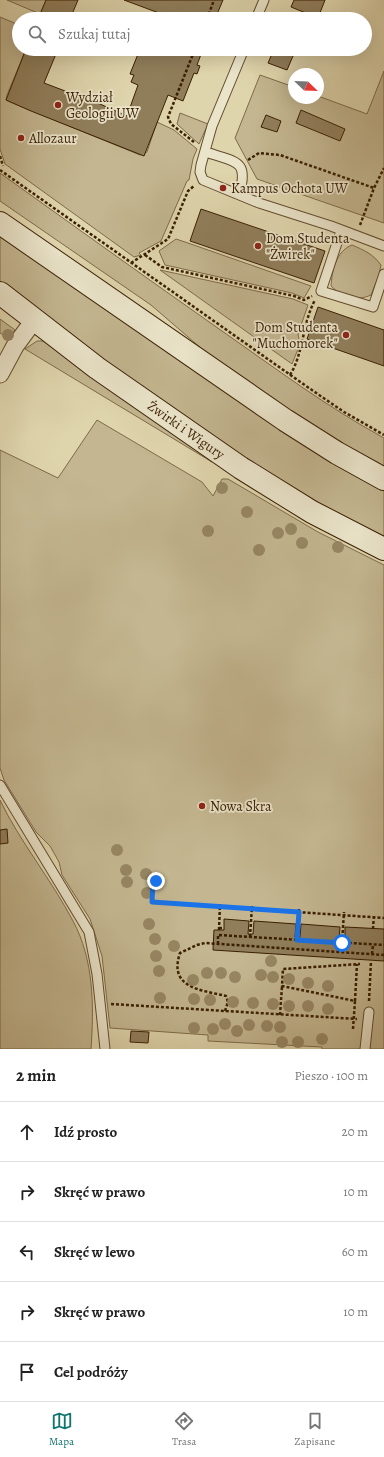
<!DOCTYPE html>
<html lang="pl">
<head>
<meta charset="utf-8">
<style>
  body { margin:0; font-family:Alegreya,serif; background:#f2f2f2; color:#222 }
  .compass { position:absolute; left:288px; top:68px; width:36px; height:36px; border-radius:50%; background:#fff; box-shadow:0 4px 16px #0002; rotate:113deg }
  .stop { position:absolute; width:12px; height:12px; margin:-9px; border:3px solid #1a73e8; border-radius:50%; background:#fff }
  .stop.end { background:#1a73e8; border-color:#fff; box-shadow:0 1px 4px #0008 }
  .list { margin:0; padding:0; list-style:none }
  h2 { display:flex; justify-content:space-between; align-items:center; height:52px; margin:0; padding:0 16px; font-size:17px }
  h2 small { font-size:13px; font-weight:400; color:#767676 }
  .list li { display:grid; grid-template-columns:26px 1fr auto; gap:12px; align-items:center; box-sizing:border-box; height:60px; padding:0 16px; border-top:1px solid #e0e0e0 }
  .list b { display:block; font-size:15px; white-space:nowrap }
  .list em { font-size:13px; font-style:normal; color:#767676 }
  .icon { flex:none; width:22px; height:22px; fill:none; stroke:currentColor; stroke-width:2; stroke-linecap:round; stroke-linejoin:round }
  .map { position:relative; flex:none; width:384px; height:1049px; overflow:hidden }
  .search { position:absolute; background:#fff; box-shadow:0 4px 16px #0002; left:12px; right:12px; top:12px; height:44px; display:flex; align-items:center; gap:10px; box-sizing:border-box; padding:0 14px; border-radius:22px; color:#767676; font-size:15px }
  .sheet { height:352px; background:#fff }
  nav { display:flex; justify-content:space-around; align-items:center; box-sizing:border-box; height:56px; border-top:1px solid #e0e0e0; background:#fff; font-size:11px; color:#767676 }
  nav a { display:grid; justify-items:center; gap:2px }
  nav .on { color:#0f766e }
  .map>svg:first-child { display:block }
</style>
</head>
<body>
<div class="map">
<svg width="384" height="1049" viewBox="0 0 384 1049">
  <rect width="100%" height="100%" fill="#dfd5ad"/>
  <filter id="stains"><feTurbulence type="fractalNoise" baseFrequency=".005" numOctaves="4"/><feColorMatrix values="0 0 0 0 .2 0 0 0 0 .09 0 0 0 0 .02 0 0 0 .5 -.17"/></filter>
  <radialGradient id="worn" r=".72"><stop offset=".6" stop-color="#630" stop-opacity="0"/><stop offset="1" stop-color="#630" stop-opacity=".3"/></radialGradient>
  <!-- green -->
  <path fill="#c3b690" stroke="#7e6a49" d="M7,0H46L40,14Z
    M0,17L19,25V49H26L7,95L6,100L10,102L140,155L147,152L157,122L174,130L197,149L193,159L189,180L187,181L161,241L139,253L141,255L134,257L5,164L0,149Z
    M384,71V223L257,179L235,138L260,75L294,87V98H318V96L367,114Z
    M180,113L208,124L199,144L177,124Z
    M0,173C74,226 148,279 222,331C275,368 327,407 384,438V467L316,428L209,355L151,305L0,201Z
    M0,234L384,489V539L297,493L124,376L0,283Z
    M176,239L188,243L311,286L304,298L292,293L165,265L159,251Z
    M352,245C364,250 373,254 381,265L379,275L371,295C356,302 341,296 331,286C332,271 336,251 352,245Z
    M160,270L293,299L308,305L298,334L300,344L292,364Z
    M0,319L15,330L9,339L0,333Z
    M37,341H43L209,458L212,462L25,349Z
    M97,420L202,482L213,496L222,479H228L318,532L384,565V1049H322V1047L208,1041V1035L110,1028L102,956L90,919L62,875L59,862L50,846L36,832L4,780L0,768V450L58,478Z
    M0,800C20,842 51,879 73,921C94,960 94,1006 91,1049H0Z"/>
  <!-- building -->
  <path fill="#907e5b" stroke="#3a1f02" d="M46,0H78L70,19H38Z
    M124,0H223L215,19H166L167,16Z
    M294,0H325L318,18L291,7Z
    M289,13L304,19H286Z
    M26,49H58L44,83L81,97L82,96L127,116L138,85L131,82L134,75L130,74L140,49H203L197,65L200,66L197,74L194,73L183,101L168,95L144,156L31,111L6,100Z
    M274,49H296L287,70L268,63Z
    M301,110L345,129L340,141L296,123Z
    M266,115L281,121L277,132L261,127Z
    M201,209L325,251L314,283L190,241Z
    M318,307L384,330V366L307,339Z
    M7,829L8,843L0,844V830Z
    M224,919L249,921L248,934H253L254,921L296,924L295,937H300L301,924L340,927L339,940H345V927L384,929V961L213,950L214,930H224Z
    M131,1031L149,1032L148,1043L130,1042Z"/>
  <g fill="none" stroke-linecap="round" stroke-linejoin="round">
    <!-- lane casing -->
    <g stroke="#634c2d" stroke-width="11">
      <path id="lane" d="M256,19L264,0
        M244,49L212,126L201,165L200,172L203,180L259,203L331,226L384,246
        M206,152C234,162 250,159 239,194
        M341,231L321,291L373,307L384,274
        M0,785L89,932L97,974L105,1049
        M365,1049L369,1012"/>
    </g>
    <!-- street casing -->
    <g stroke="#634c2d" stroke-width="19">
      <path id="street" d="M0,374L15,346L35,319"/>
    </g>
    <!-- secondary casing -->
    <g stroke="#3a1f02" stroke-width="24">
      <path id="secondary" d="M0,223L285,420L337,453L384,479
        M0,293L97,368L241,468L312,512L384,549"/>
    </g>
    <!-- path -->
    <path stroke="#3a1f02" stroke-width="2.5" stroke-dasharray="3 2" stroke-linecap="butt" d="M207,19L214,0
      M194,142L171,124L168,117L195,49
      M0,156L3,166
      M248,160L259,153L280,155L374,188
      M0,170L306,386L344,412L384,435
      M360,225L374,188L384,168
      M145,255L162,267L294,296L304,300L312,296
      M131,263L168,239L188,191L194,186
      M290,375C304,352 302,324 315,300
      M156,881H153L152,902L384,918
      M219,928H224
      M373,929L374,914
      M219,930L220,904
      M250,937L252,906
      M297,940L299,909
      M342,943L344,912
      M218,944V935L384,945
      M372,954L373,945
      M355,1001L357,964
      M369,1001L371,961
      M111,1004L357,1019
      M225,1011L228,1002L226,996C201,990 168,988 180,953L197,945L205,943L384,955
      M280,1015L282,986
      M353,1029L355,1001L282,986L283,969L360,964"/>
    <!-- lane -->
    <use href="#lane" stroke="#eae4ca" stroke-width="9"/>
    <!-- street -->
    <use href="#street" stroke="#eae4ca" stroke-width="17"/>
    <!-- secondary -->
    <use href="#secondary" stroke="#eae4ca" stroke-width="22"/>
  </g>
  <!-- trees -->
  <g fill="#978663">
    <circle cx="8" cy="335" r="6"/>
    <circle cx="222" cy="488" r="6"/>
    <circle cx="247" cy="512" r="6"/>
    <circle cx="291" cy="529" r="6"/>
    <circle cx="208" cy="531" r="6"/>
    <circle cx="278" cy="533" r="6"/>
    <circle cx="302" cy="543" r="6"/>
    <circle cx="338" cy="547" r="6"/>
    <circle cx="259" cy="550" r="6"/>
    <circle cx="117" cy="850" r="6"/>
    <circle cx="126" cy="870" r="6"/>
    <circle cx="146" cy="874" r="6"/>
    <circle cx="127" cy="882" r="6"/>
    <circle cx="147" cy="893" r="6"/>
    <circle cx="149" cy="924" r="6"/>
    <circle cx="155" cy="939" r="6"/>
    <circle cx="174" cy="946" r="6"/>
    <circle cx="156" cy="956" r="6"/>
    <circle cx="271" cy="961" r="6"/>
    <circle cx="159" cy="971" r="6"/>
    <circle cx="207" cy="973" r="6"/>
    <circle cx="221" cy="973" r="6"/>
    <circle cx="261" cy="975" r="6"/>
    <circle cx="235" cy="977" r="6"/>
    <circle cx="273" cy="977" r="6"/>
    <circle cx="289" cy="979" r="6"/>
    <circle cx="193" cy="980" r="6"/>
    <circle cx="308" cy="983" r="6"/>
    <circle cx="328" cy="986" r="6"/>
    <circle cx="160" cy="998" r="6"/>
    <circle cx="194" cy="999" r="6"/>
    <circle cx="210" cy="1000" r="6"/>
    <circle cx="233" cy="1002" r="6"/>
    <circle cx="253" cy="1003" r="6"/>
    <circle cx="273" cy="1004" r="6"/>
    <circle cx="289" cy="1006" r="6"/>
    <circle cx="308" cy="1006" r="6"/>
    <circle cx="328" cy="1009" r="6"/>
    <circle cx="225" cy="1024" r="6"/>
    <circle cx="249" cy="1025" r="6"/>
    <circle cx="267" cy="1026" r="6"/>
    <circle cx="280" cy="1027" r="6"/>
    <circle cx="194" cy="1028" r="6"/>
    <circle cx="213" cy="1029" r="6"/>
    <circle cx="237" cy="1031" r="6"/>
    <circle cx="322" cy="1039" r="6"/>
    <circle cx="282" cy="1042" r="6"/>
    <circle cx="298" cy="1042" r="6"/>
  </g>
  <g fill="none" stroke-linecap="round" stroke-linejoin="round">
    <!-- route -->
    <path stroke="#1a73e8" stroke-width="5" d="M156,881H153L152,902L299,912L297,940L342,943"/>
  </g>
  <!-- markers -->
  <g fill="#8f2418" stroke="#eae4ca" stroke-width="1.5">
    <circle cx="58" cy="105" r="4"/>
    <circle cx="21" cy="138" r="4"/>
    <circle cx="223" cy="188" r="4"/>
    <circle cx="258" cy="246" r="4"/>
    <circle cx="346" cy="335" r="4"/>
    <circle cx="202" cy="806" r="4"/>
  </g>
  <g text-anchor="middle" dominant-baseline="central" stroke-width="3.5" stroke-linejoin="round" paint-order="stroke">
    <!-- poi labels -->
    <g font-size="14" fill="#3a1f02" stroke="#eae4ca" text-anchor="start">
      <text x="66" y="97">Wydział<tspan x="66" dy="16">Geologii UW</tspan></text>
      <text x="29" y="138">Allozaur</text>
      <text x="231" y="188">Kampus Ochota UW</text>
      <text x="266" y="238">Dom Studenta<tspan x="266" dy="16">"Żwirek"</tspan></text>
      <text x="338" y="327" text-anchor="end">Dom Studenta<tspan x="338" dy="16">"Muchomorek"</tspan></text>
      <text x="210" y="806">Nowa Skra</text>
    </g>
    <!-- street labels -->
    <g font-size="14" fill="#3a1f02" stroke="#eae4ca">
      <text transform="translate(186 430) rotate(35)">Żwirki i Wigury</text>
    </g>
  </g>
  <rect width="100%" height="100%" filter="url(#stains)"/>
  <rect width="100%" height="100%" fill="url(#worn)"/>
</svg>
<svg class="compass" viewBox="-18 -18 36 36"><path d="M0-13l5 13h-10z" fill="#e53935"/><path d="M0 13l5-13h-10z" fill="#767676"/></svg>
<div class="stop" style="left:342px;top:943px"></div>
<div class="stop end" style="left:156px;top:881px"></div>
<div class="search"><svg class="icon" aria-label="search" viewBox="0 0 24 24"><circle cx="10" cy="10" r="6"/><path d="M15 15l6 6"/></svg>Szukaj tutaj</div>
</div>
<section class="sheet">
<h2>2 min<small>Pieszo · 100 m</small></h2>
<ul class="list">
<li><svg class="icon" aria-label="ahead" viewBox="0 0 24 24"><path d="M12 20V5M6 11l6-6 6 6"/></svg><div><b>Idź prosto</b></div><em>20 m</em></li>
<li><svg class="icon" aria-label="right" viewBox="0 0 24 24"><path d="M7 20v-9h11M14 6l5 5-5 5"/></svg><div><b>Skręć w prawo</b></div><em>10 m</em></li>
<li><svg class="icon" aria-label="left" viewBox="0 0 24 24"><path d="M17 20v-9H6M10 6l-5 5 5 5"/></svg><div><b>Skręć w lewo</b></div><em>60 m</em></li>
<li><svg class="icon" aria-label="right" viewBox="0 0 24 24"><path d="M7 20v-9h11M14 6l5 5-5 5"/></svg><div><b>Skręć w prawo</b></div><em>10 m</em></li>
<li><svg class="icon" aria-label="arrive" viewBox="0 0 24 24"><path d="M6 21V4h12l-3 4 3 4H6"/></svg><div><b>Cel podróży</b></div></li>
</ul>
</section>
<nav>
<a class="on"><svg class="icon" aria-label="map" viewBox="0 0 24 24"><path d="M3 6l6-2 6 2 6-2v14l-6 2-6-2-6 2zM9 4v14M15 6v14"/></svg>Mapa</a>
<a><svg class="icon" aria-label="directions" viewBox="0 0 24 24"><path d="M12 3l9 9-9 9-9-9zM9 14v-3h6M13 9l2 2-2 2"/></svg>Trasa</a>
<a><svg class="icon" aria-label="saved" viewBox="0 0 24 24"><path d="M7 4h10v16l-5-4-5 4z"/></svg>Zapisane</a>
</nav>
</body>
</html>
